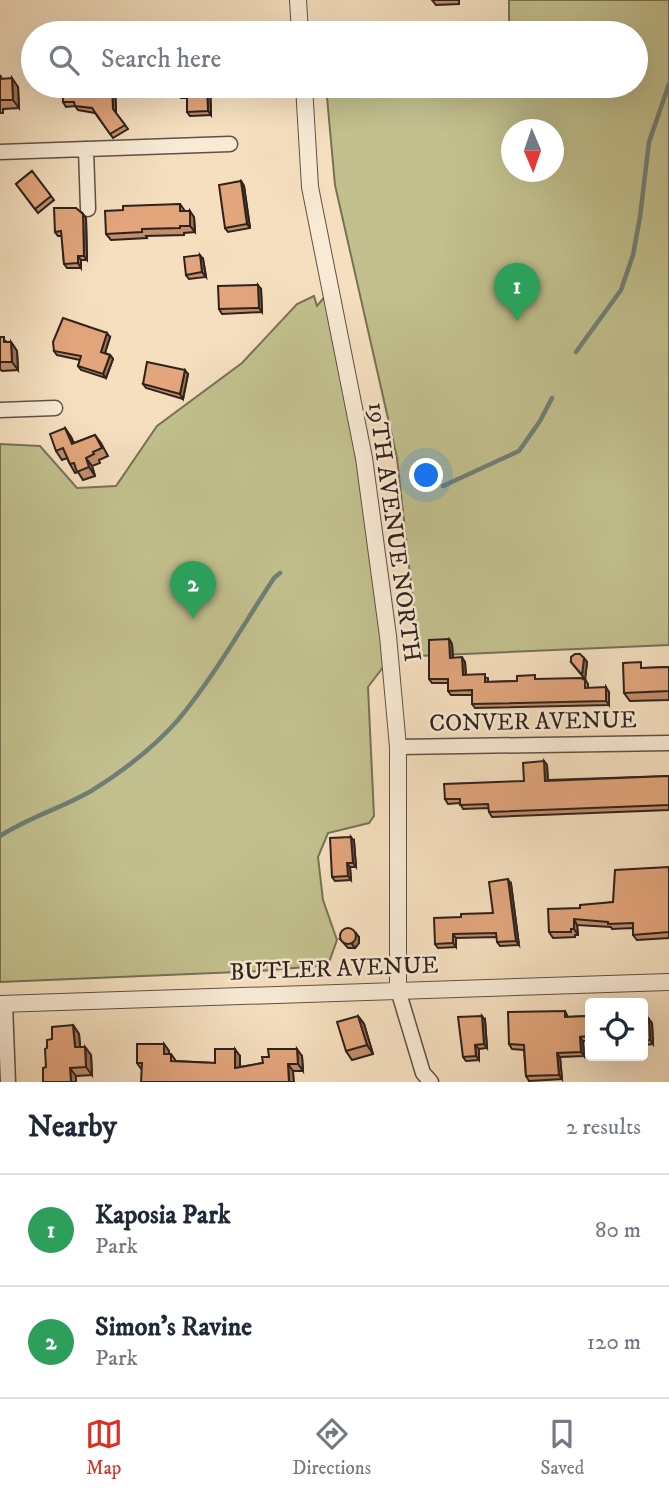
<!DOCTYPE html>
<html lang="en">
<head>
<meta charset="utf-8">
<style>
  body { margin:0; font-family:"IM FELL DW Pica",serif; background:#f2f2f3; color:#1f2937 }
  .controls { position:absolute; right:21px; bottom:21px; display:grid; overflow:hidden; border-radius:7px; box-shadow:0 7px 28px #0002 }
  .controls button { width:63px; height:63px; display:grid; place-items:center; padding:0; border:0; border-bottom:2px solid #e0e1e3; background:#fff; color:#1f2937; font:35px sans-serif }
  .compass { position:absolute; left:501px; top:119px; width:63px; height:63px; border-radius:50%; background:#fff; box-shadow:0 7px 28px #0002; rotate:178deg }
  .you { position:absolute; left:427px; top:476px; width:24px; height:24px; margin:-18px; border:5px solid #fff; border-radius:50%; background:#1a73e8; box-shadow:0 0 0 10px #1a73e833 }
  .badge { display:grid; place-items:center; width:46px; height:46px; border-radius:50%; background:#d93025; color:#fff; font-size:23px; font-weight:700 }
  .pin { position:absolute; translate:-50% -58px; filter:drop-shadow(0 2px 4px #0008) }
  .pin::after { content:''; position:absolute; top:37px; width:24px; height:21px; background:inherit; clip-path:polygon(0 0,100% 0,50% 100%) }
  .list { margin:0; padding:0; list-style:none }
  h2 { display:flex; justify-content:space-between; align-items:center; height:91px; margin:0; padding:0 28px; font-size:30px }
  h2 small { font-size:23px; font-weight:400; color:#747a83 }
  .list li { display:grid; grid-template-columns:46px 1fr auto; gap:21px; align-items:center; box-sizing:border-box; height:112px; padding:0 28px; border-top:2px solid #e0e1e3 }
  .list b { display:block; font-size:26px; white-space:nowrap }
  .list p { margin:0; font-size:23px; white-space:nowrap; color:#747a83 }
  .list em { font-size:23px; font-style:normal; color:#747a83 }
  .icon { flex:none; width:38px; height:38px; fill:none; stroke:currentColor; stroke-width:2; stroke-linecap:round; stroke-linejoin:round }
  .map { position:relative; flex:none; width:669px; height:1082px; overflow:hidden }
  .search { position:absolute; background:#fff; box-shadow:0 7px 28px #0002; left:21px; right:21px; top:21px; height:77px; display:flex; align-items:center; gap:18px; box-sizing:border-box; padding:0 24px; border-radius:38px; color:#747a83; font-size:26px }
  .sheet { height:315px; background:#fff }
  nav { display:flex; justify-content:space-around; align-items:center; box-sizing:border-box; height:98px; border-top:2px solid #e0e1e3; background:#fff; font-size:19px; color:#747a83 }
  nav a { display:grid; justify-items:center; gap:4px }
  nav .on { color:#d93025 }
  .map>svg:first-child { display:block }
</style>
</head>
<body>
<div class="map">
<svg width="669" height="1082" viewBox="0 0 669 1082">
  <rect width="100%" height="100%" fill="#f5dfbf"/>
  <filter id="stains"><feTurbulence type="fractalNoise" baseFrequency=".00286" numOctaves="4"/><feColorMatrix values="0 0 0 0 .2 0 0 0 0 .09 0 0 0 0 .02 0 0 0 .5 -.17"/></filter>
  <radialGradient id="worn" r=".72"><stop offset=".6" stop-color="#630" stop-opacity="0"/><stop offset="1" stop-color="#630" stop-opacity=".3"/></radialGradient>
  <!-- green -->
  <path fill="#c2c08e" stroke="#787156" stroke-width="2" fill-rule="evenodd" d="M509,0H669V645L419,656L397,458L335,185L326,86H636V33H509ZM512,130H554V172H512Z
    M331,289L390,658L368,687L374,816L369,823L328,833L318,857L323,900L337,940L328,965L260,971L0,982V444L40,446L77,488L116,486L157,426L242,363L297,304L314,296L317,306Z"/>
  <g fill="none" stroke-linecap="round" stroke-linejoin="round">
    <!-- stream -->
    <path stroke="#707f75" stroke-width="4.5" d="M576,352L621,290L633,255L640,217L649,142L669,84
      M443,486L519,451L540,421L552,398
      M0,836C29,817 62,808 91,791C122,772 154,747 178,720C214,677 243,625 274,578L280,573"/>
    <!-- minor casing -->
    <g stroke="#605146" stroke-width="17">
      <path id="minor" d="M86,149L88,209
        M0,152L230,144
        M0,410L55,408
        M398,747L669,743
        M398,990L423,1073L431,1082
        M5,1004L8,1082"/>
    </g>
    <!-- tertiary casing -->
    <g stroke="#605146" stroke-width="18">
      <path id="tertiary" d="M298,0L300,33
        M304,86L310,187L364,458L388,636L398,747V990
        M0,1004L669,982"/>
    </g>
    <!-- minor -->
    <use href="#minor" stroke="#f8ead5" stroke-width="14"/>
    <!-- tertiary -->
    <use href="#tertiary" stroke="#f8ead5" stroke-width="16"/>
  </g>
  <!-- wall -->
  <path fill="#c28e6b" stroke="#2f221d" stroke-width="2" d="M432,0H459V4L436,5Z
    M0,75L2,79L18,87L19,108L3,109V113H0Z
    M115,86L116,113L128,129L113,138L95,113L78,110L75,106L66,107L63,102Z
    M210,86L211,115L190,116L187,112V98H181L178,94Z
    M32,171L54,200L38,213L16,184Z
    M241,181L244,186L250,228L228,232L225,228Z
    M180,204L185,211L194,217L195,232L184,233V235L146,236L147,238L111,240L106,234L123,210Z
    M83,214L86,218L87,260H81V268H67L64,264L62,236H58L55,232Z
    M203,259L206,277L189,279L186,275Z
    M261,289L262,312L222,314L219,309Z
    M0,337L7,342H11L17,351L18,370L2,371L0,369Z
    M110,337L105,353L110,355L113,359L106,378L81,370L78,366L80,360L57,355L54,351Z
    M188,374L183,399L146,388L143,384Z
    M65,428L71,437L74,443L95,435L101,443L108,456L99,460L100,463L92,466L95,476L83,480L78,472L75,473L70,464L67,458L62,460L56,451Z
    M449,639L452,644L453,658L465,662L466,675L488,678V682L517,681L538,679H585L571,662L584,658L587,662L585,679L588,684V688L609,692V705L475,708L472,704V695H451L448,691V683H432L429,679Z
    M669,667V700L630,701L624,693L645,668Z
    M544,761L547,765L548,780L669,776V810L492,817L489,812V808L463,809L460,803L448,804L445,799L524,781Z
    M354,841L356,867H350L351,880L335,881L332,877Z
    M669,867V938L637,940L633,935V928L612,929L611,927L577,925L578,935H575V937L553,938L549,932L580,908L613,902Z
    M511,884L519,945L500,946L497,942V937L456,938V947L438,948L435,944L461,917L493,913Z
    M359,937V943L355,948H348L340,939Z
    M565,1011L568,1017L587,1016L590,1021V1041H583L584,1056L560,1057L562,1079L529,1081L526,1076L524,1050L512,1049L509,1044Z
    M358,1016L364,1024L373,1054L352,1060L346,1051Z
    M643,1019L652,1023L653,1044L643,1045Z
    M485,1020L487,1048L479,1049V1060L466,1061L463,1057Z
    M73,1025L79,1034L80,1047H85L91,1055L92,1075L76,1076V1082H43L52,1039Z
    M164,1044L169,1051V1054H171L176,1061L215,1063L240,1056V1067L302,1056L303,1071L142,1070L137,1063Z"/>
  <!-- shaded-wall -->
  <path fill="#9e7457" stroke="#2f221d" stroke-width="2" d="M12,78L18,87L19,108L13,100Z
    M112,86H115L116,113L113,109Z
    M207,86H210L211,115L208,111Z
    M241,181L244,186L250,228L247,224Z
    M190,211L194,217L195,232L190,226Z
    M83,214L86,218L87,260L84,256Z
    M200,255L203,259L206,277L202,272Z
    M78,256L81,260V268L78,263Z
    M258,285L261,289L262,312L259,308Z
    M107,333L110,337L104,356L101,352Z
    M11,342L17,351L18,370L12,362Z
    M110,355L113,359L106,378L103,374Z
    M185,370L188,374L183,399L180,394Z
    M65,428L71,437L78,453L72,444Z
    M86,458L92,466L95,476L89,467Z
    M449,639L452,644L453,662L450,658Z
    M462,657L465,662L466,679L463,675Z
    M584,658L587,662L585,680L582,675Z
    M606,687L609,692V705L606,701Z
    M544,761L547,765L548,785L545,781Z
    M351,837L354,841L356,867L353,863Z
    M347,863L350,867L351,880L348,876Z
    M508,879L511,884L519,945L516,941Z
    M574,919L577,925L578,935L574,929Z
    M356,933L359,937V943L355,948L352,944Z
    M453,934L456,938V947L453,943Z
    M358,1016L364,1024L373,1054L367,1045Z
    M482,1016L485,1020L487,1048L484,1044Z
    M587,1016L590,1021V1039L588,1036Z
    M649,1019L652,1023L653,1044L650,1040Z
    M73,1025L79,1034L81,1056L75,1047Z
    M580,1037L583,1041L584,1056L581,1052Z
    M164,1044L169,1051V1061L164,1054Z
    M475,1045L479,1049V1060L476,1056Z
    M85,1047L91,1055L92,1075L86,1067Z
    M235,1049L240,1056V1075L235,1068Z
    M297,1049L302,1056L303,1071L298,1064Z
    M557,1053L560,1057L562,1079L559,1075Z
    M288,1064L293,1071L294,1082H289Z
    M70,1068L76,1076V1082H71Z"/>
  <!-- building -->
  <path fill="#e2a57c" stroke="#2f221d" stroke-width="2" d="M12,78L13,100H0V79Z
    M63,86H112L113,109L125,125L110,134L92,108L75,106L74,102H63Z
    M178,86H207L208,111L187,112V93L178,94Z
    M32,171L51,196L35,209L16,184Z
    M241,181L247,224L225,228L219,185Z
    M180,204V211H190V226H180V228L142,229V232L106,234L105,211L123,210V206Z
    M54,208H76L83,214L84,256H78V263L64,264L61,231L55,232Z
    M200,255L202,272L186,275L184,257Z
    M258,285L259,308L219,309L218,286Z
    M63,318L107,333L101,352L110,355L103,374L78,366L81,356L54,351L53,342Z
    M0,337H4V342H11L12,362H0Z
    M147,362L185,370L180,394L143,384Z
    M65,428L72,444L95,435L102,448L93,452L94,454L86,458L89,467L77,472L74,463L70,464L63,448L56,451L50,434Z
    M449,639L450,658L462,657L463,675L485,674V682L517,681V676L535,675V679L581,678L585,680V688L606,687V701L472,704V690L448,691V679H429V640Z
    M575,654H580L584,658L582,675L571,662V657Z
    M641,662V668L669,667V691L624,693L623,663Z
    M544,761L545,781L669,776V805L489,812L488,804L460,805V799H445L444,784L524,781L523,763Z
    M351,837L353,863H347L348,876L332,877L330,838Z
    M669,867V932L633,935V923L608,924V922L574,919V929H571V932H549L548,909L580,908V905L613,902L615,870Z
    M508,879L516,941L497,942L496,933L453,934V943L435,944L434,918L461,917V914L493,913L489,882Z
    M340 936a8 8 0 1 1 16 0a8 8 0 1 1-16 0Z
    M565,1011V1017L587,1016L588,1036L580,1037L581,1052L557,1053L559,1075L526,1076L524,1045L509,1044L508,1012Z
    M358,1016L367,1045L346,1051L337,1022Z
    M482,1016L484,1044L475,1045L476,1056L463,1057L458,1017Z
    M643,1019H649L650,1040L643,1041Z
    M73,1025L75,1047H85L86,1067L70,1068L71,1082H43V1068L46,1067L45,1049L47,1048V1040L52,1039V1027Z
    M137,1044H164V1054H171V1061L215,1063V1049H235V1068L263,1063L262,1057H269L268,1049H297L298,1064H288L289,1082H141L142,1063H137Z"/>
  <g text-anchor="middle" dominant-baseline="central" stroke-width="5" stroke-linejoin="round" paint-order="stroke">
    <!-- street labels -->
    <g font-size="24" fill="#2f221d" stroke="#f8ead5">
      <text transform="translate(394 532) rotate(82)">19TH AVENUE NORTH</text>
      <text transform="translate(533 722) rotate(-1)">CONVER AVENUE</text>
      <text transform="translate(334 969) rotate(-2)">BUTLER AVENUE</text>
    </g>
  </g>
  <rect width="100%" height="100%" filter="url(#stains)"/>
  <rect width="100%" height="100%" fill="url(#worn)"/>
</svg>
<div class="controls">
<button><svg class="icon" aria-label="locate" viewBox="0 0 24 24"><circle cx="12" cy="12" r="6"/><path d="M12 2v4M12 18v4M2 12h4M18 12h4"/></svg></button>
</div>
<svg class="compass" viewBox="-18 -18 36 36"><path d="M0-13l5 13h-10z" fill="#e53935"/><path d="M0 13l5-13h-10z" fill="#747a83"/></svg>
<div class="you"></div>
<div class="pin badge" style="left:517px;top:321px;background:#2e9e5b">1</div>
<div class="pin badge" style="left:193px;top:619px;background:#2e9e5b">2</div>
<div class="search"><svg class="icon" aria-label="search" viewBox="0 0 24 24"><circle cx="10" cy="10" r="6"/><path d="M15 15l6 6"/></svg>Search here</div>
</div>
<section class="sheet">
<h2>Nearby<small>2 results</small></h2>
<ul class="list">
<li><span class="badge" style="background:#2e9e5b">1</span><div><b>Kaposia Park</b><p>Park</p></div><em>80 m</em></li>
<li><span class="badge" style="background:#2e9e5b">2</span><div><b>Simon's Ravine</b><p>Park</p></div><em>120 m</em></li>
</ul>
</section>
<nav>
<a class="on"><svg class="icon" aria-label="map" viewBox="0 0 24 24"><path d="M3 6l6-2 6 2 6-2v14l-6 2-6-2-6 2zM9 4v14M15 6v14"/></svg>Map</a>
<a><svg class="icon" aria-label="directions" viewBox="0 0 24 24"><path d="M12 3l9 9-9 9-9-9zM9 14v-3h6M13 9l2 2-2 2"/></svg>Directions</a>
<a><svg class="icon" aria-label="saved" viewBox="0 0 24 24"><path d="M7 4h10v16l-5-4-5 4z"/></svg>Saved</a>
</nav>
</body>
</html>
